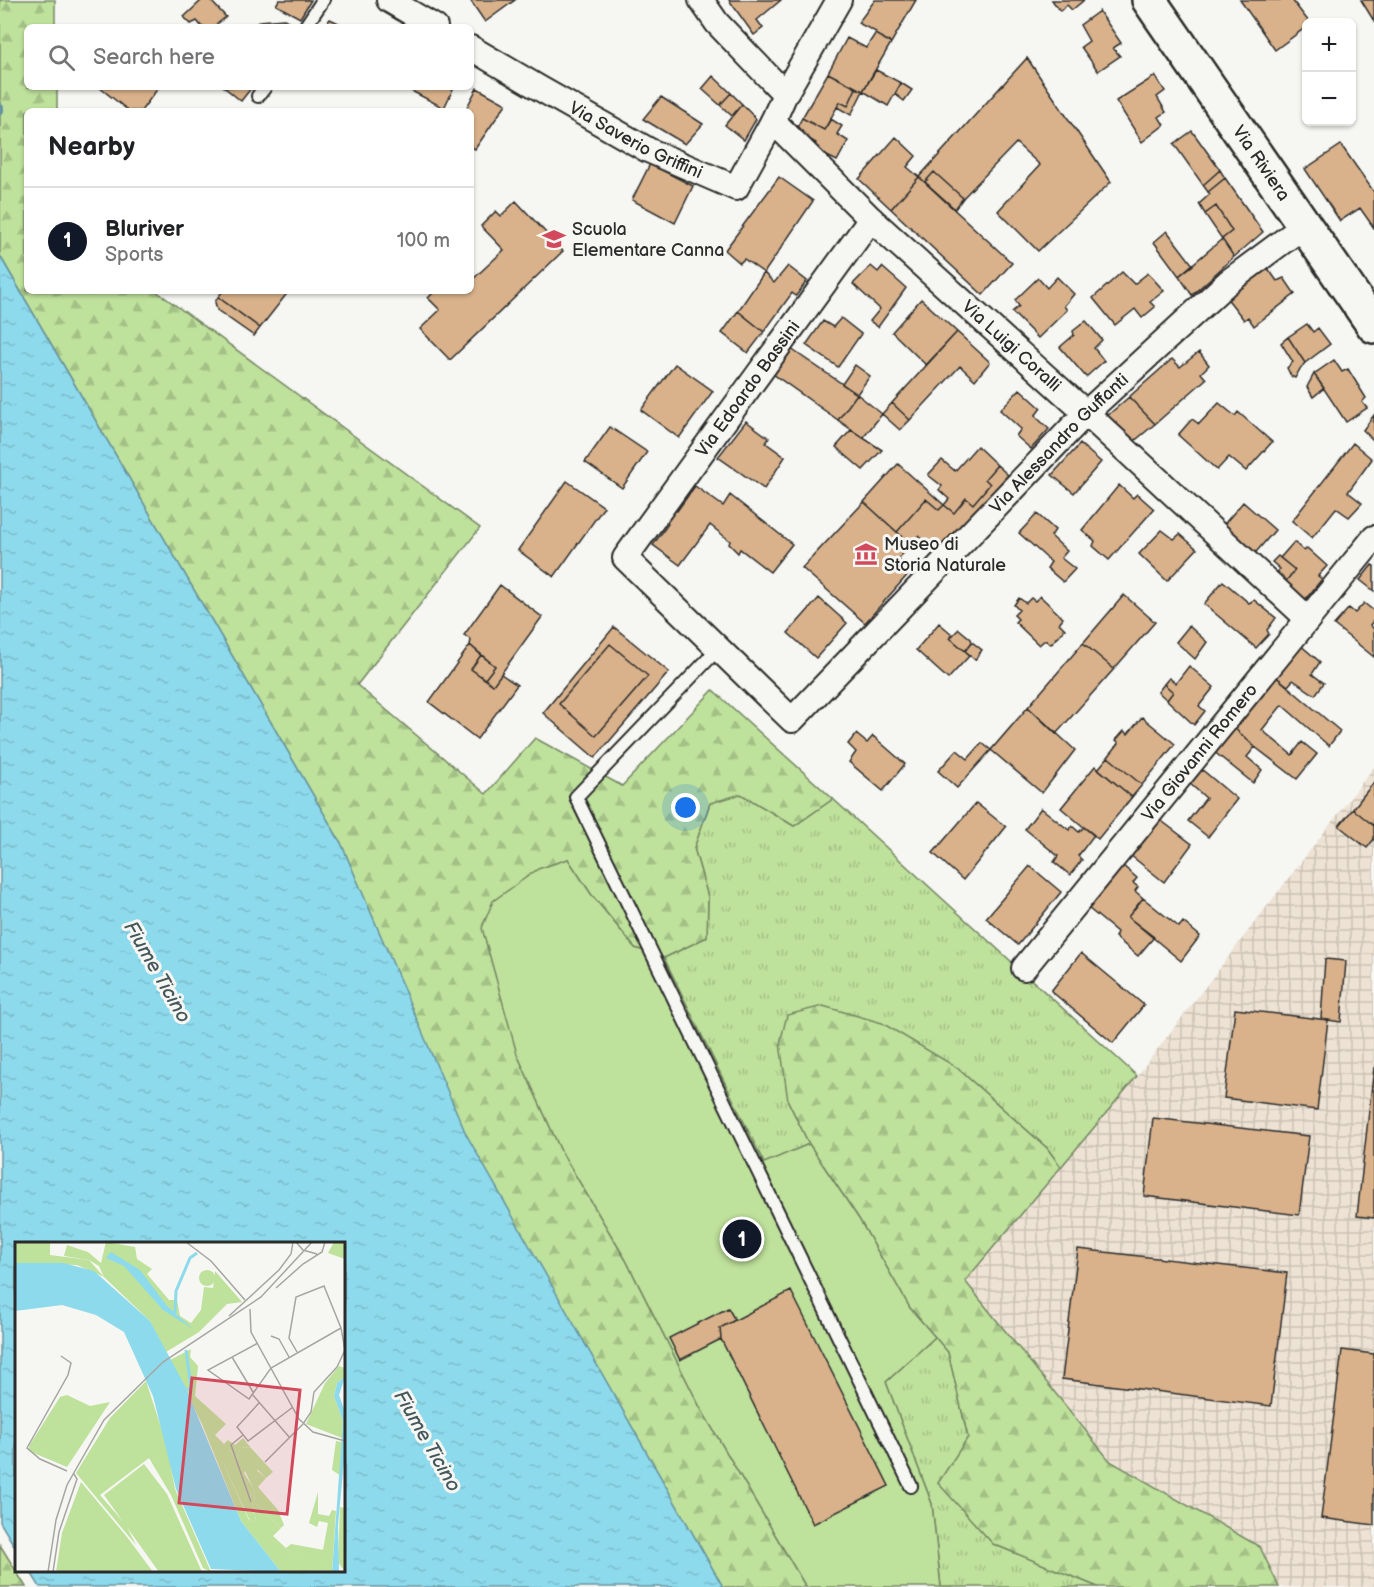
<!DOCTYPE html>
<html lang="en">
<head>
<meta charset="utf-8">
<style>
  body { margin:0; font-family:"Balsamiq Sans",sans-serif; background:#f6f6f6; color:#202124 }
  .controls { position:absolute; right:18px; top:18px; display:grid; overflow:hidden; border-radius:9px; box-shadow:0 2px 4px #0004 }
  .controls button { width:54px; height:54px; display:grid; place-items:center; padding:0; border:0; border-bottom:2px solid #e0e0e0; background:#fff; color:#202124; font:30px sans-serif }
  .you { position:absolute; left:686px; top:808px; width:21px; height:21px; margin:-15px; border:4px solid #fff; border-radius:50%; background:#1a73e8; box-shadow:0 0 0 9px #1a73e833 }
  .badge { display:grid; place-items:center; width:39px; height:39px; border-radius:50%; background:#111827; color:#fff; font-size:20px; font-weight:700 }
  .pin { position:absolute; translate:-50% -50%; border:3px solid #fff; box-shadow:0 2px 6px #0006 }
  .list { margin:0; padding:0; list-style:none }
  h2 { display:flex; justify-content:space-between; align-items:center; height:78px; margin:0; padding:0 24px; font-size:26px }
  h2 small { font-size:20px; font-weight:400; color:#757577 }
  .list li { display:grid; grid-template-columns:39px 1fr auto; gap:18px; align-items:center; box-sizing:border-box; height:108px; padding:0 24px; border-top:2px solid #e0e0e0 }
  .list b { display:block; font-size:22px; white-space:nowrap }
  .list p { margin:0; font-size:20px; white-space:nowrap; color:#757577 }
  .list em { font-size:20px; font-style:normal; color:#757577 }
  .icon { flex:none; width:33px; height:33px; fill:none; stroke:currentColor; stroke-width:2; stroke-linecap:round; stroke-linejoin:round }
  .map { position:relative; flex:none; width:1374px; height:1587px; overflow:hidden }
  .search { position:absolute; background:#fff; box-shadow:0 2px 4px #0004; left:24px; top:24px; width:450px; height:66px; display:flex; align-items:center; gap:15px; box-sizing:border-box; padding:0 21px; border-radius:9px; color:#757577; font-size:22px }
  .panel { position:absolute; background:#fff; box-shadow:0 2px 4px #0004; left:24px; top:108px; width:450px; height:186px; border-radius:9px }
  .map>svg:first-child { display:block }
</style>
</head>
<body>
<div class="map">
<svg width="1374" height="1587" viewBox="0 0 1374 1587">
  <defs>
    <pattern id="industrial-grid" width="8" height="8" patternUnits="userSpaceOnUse" patternTransform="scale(1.5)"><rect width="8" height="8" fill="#ede2d3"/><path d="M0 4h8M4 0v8" fill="none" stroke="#cbc2b5"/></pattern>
    <pattern id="grass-tufts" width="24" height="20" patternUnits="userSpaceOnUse" patternTransform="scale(1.5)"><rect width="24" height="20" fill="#bee19b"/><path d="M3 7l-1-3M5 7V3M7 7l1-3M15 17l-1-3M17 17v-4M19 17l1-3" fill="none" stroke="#a3c186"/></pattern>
    <pattern id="forest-firs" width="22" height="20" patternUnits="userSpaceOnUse" patternTransform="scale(1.5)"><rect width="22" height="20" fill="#bee19b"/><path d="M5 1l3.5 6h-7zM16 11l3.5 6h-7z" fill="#a3c186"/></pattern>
    <pattern id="water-ripples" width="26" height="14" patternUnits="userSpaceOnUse" patternTransform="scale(1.5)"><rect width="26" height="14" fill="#8ddaec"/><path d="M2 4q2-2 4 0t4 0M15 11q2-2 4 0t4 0" fill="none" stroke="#7abbcb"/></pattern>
  </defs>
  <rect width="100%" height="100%" fill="#f6f6f2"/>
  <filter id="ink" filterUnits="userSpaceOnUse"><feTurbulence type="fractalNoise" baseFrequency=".0167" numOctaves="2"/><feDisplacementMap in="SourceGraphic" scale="12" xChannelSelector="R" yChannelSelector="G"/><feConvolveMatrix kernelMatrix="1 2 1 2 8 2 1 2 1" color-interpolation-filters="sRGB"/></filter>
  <g filter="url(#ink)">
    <!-- industrial -->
    <path fill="url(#industrial-grid)" d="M1374,767V1587H1279L1260,1547L1110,1461L965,1281L1137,1076Z"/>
    <!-- grass -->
    <path fill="url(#grass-tufts)" stroke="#748663" stroke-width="1.5" d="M741,794L794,826L833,799L1137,1076L1061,1167L1047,1148L956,1067L788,1101L809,1144L764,1164L664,958L707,937L708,897L694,848L710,803Z
      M935,1337L948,1352L993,1544L1098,1587H941L932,1504L886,1382Z"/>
    <!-- forest -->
    <path fill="url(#forest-firs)" stroke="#748663" stroke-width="1.5" d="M0,0H55V27H27V87H57V111H27V291H156L480,528L357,685L486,794L535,738L622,786L713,690L833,799L794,826L741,794L710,803L694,848L708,897L707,937L664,958L635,948L591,894L568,859L517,1054L561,1151L626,1260L701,1409L806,1587H723L465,1134L341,843L0,256Z
      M823,1006L882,1023L956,1067L1047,1148L1061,1167L965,1281L1110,1461L1260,1547L1279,1587H1098L993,1544L938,1483L968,1437L948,1352L910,1308L859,1219L809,1144L788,1101L780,1043L787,1015Z
      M0,1545L26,1587H0Z"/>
    <!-- park -->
    <path fill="#bee19b" stroke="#748663" stroke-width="1.5" d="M568,859L591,894L635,948L664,958L764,1163L809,1144L859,1219L910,1308L935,1337L886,1382L932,1504L941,1587H806L701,1409L626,1260L561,1151L517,1054L482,928L493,901L538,869Z"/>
    <!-- water -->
    <path fill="url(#water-ripples)" stroke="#66949f" stroke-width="1.5" d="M0,256L341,843L466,1134L723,1587H40L30,1571L344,1570V1244H16V1549L0,1522Z"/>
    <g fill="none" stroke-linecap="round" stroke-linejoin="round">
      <!-- stream -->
      <path stroke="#66949f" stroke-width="8" d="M0,108V111"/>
    </g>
    <!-- building -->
    <path fill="#d9b28b" stroke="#2b2b2b" stroke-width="1.5" fill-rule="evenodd" d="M202,0H210L226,17L213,27H202L197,21L191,24L184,17Z
      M279,0H311L300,18L276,5Z
      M470,0H515L485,22Z
      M729,0H781L757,20L763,28L754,35Z
      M875,0H916L891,43L875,34L876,32L858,23Z
      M1052,0H1084L1072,10L1067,5L1060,11Z
      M1240,0H1292L1309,22H1306V27L1275,50Z
      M1361,0H1374V21Z
      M1099,11L1121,43L1113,48L1120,56L1098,71L1081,47L1089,41L1080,25Z
      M284,19L295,25L294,27H254L259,21Z
      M330,19L347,27H324Z
      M875,34L891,43L863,91L828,73L847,38L866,48Z
      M1027,58L1111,182L1038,251L998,211L1040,165L1016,143L963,198L934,172L925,182L919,177Z
      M876,70L901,83L888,106L863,91Z
      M828,73L856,88L848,106L840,102L824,130L802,118Z
      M713,76L731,93L720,105L702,89Z
      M1155,76L1165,91L1157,97L1166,112L1159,117L1164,125L1142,142L1116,101Z
      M901,83L912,90L904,101L895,94Z
      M99,87H159L141,111H129Z
      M224,87H252L241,101Z
      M404,87H454L444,108Z
      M477,88L506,104L475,149L471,147V111H465Z
      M856,88L863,91L851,115L837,107L840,102L848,106Z
      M731,93L742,104L732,116L720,105Z
      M661,97L703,124L685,144L643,119Z
      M742,104L756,119L744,140L725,125Z
      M802,118L824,130L831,119L842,126L837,134L848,141L837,161L813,149L816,143L795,131Z
      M1192,131L1220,170L1203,185L1174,144Z
      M896,137L916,156L907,167L919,177L891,209L859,179Z
      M1341,145L1374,192V228L1360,208L1340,221L1305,169Z
      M650,164L693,186L675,223L632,200Z
      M1220,170L1225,178L1208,192L1203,185Z
      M934,172L963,198L955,209L925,182Z
      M779,177L813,201L764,273L744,259L740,263L725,250Z
      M919,177L1012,263L983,295L891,209Z
      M1225,178L1263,232L1234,257L1222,239L1232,231L1216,206L1205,214L1199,204L1210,194L1208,192Z
      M516,201L563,251L450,360L420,329L440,310L428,298L433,293L431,291H471V281L504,250L481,226L496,211L501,216Z
      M1216,206L1232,231L1222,239L1205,214Z
      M1167,231L1193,265L1179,276L1154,242Z
      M1222,239L1234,257L1192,295L1179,276Z
      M1265,264L1277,281L1284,278L1295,294L1254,326L1248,317L1244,320L1226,297Z
      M788,266L807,281L796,296L792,293L764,332L738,311L764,273L774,283Z
      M871,266L878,272L882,267L906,288L878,327L870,321L880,309L853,284Z
      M1122,272L1134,284L1148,273L1164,291L1150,302L1155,307L1142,318L1135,309L1115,325L1093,298Z
      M1057,277L1074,294L1064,306L1067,310L1038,338L1012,312L1019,306L1015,300L1038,278L1047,288Z
      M223,291H289L260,328L218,297Z
      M218,297L260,328L254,336L217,310L215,302Z
      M921,299L957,332L926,365L892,332Z
      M738,311L764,332L748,353L722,333Z
      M841,318L861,334L838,367L806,345L823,321L833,327Z
      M1086,321L1102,340L1094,348L1104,361L1086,377L1060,347L1074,335L1073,331Z
      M1307,324L1313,332L1318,328L1330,344L1305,363L1288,337Z
      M957,332L990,362L975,380L960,366L910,420L892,403Z
      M1288,337L1305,363L1300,369L1295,378L1291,376L1287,368L1293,362L1281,343Z
      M791,349L857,394L838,420L773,374Z
      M1199,352L1209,365L1201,373L1206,379L1155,424L1129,397L1172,359L1180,367Z
      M1334,360L1342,372L1348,369L1366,398L1362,402L1367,408L1346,422L1314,374Z
      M675,364L713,391L679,438L641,410Z
      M855,365L870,376L857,394L842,384Z
      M1314,374L1324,388L1313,397L1307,387Z
      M1020,389L1041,408L1035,416L1049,429L1031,449L1016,436L1021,429L1000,410Z
      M857,394L882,414L863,438L838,420Z
      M1129,397L1155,424L1132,443L1107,416Z
      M892,403L910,420L900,430L882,414Z
      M1219,403L1235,416L1238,412L1272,442L1246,471L1229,457L1217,470L1178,435L1192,419L1199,424Z
      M1374,415V441L1363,430Z
      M746,421L769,438L766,443L785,457L764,489L718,457Z
      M610,427L647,452L622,488L585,462Z
      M851,430L882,450L863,470L836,447Z
      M1353,443L1372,459L1348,492L1362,503L1349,517L1336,508L1312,538L1292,521Z
      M1080,444L1101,462L1074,493L1052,475Z
      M977,446L997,465L985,479L990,484L973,504L966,498L954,513L944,505L949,499L939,490L942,486L928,475L942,460L955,471Z
      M898,464L944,505L939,510L926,499L897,532L864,502Z
      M997,465L1008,475L938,553L919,536L911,545L897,532L926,499L939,510L944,505L954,513L966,498L973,504L990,484L985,479Z
      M567,481L604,507L554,577L518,550Z
      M1119,485L1133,498L1137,494L1154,509L1109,560L1093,546L1095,541L1082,530Z
      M695,486L723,506L730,495L792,544L770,572L740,549L738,553L729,544L730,541L710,525L680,565L653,545L668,524L663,520L672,508L677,511Z
      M864,502L911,545L898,559L911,571L865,623L802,568Z
      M1243,502L1275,530L1251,558L1220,529Z
      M1037,514L1055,530L1051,536L1067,551L1061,558L1075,569L1063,582L1047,568L1051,562L1019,533Z
      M1162,530L1174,539L1180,534L1197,549L1167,581L1139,554Z
      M1294,542L1304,551L1307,548L1327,566L1318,576L1322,579L1301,605L1282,586L1295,570L1280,558Z
      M1278,556L1295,570L1282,586L1272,578L1280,569L1272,562Z
      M1372,565L1374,566V591L1360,580Z
      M1223,581L1249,603L1254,600L1276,618L1267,630L1269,634L1256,648L1204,604Z
      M500,585L542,617L493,685L485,679L495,666L470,645L471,640L464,635Z
      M1124,595L1155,622L1114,669L1083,643Z
      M1040,596L1063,618L1059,623L1065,629L1051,644L1045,640L1039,645L1015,622L1018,619L1014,615L1019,610L1014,605L1019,598L1026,603L1031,598L1035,601Z
      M819,598L847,623L816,658L788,633Z
      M1364,603L1374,611V620L1370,625L1374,629V657L1334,625L1349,608L1355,613Z
      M939,623L953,635L950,638L970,655L948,679L916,650Z
      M1189,626L1207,642L1195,659L1176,642Z
      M614,627L669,672L595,758L543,713ZM610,644L648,676L596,736L559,704Z
      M959,629L971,639L972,642L965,651L950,638Z
      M972,642L982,650L975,660L965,651Z
      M1083,643L1114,669L1056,734L1028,707Z
      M610,644L648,676L596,736L559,704Z
      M1299,644L1320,662L1312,674L1324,683L1315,695L1293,680L1288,686L1274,675Z
      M470,645L481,655L471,669L493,685L501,674L517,685L477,739L429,702Z
      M481,655L495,666L485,679L471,669Z
      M1189,666L1214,687L1199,706L1205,711L1194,725L1167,700L1173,692L1164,684L1169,678L1176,683Z
      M1274,675L1340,731L1329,746L1282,705L1262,730L1292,755L1302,742L1317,754L1297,779L1255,747L1233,727Z
      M1164,684L1173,692L1167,700L1158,692Z
      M1028,707L1075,750L1042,793L991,750Z
      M1142,717L1175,744L1142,785L1108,757L1119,743L1116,740L1124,731L1128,734Z
      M1233,727L1255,747L1247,757L1262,770L1253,783L1213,751Z
      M856,734L867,743L873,736L905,764L883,791L849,762L856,752L848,744Z
      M982,743L991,750L957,788L938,771L957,750L968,759Z
      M1108,757L1142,785L1132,797L1098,769Z
      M1095,766L1132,797L1098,839L1061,808Z
      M1200,768L1237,799L1208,837L1188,821L1206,798L1188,782Z
      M1374,782V826L1353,809Z
      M976,803L1006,827L963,880L933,853Z
      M1041,808L1069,830L1072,826L1079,832L1084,827L1094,835L1078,856L1082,860L1070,875L1054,862L1058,856L1025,829Z
      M1353,809L1374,826V839L1367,848L1339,826Z
      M1159,819L1192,844L1164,882L1130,855Z
      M1122,865L1137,878L1133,883L1138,887L1135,891L1143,898L1128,917L1154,937L1138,956L1115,937L1117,932L1088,908Z
      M1030,866L1061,892L1018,945L986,918Z
      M1143,898L1179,927L1183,922L1200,936L1181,961L1128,917Z
      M1081,953L1144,1005L1113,1043L1051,991Z
      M1325,959L1346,961L1341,1022L1321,1019Z
      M1235,1009L1328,1020L1317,1110L1224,1098Z
      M1374,1067V1218L1357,1216Z
      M1153,1118L1309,1136L1299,1215L1144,1196Z
      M1078,1249L1287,1273L1271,1406L1062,1379Z
      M791,1291L889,1486L813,1524L721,1339L720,1328Z
      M728,1308L735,1320L720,1328L721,1339L680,1360L669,1338Z
      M1342,1350L1374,1354V1525L1321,1518Z"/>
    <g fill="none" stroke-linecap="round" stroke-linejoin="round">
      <!-- lane casing -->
      <g stroke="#2b2b2b" stroke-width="16">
        <path id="lane" d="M305,27L323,0
          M258,96L265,87
          M718,649L576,797L911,1486"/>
      </g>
      <!-- street casing -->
      <g stroke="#2b2b2b" stroke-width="28">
        <g id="street">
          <path d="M389,0L435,27"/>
          <path d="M701,0L717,23L785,94"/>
          <path id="s1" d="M471,48L539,88L648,150L736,188L773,121L785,94L839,0"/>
          <path id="s2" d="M773,121L871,219L1086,413L1308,619"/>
          <path id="s3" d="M871,219L625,558L792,720L1086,413L1228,282L1305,225"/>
          <path id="s4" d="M1024,968L1374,538"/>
        </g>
      </g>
      <!-- secondary casing -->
      <g stroke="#2b2b2b" stroke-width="38">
        <g id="secondary">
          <path id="s5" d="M1149,0L1374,326"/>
        </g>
      </g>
      <!-- lane -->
      <use href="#lane" stroke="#f6f6f2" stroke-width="12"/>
      <!-- street -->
      <use href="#street" stroke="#f6f6f2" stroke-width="24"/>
      <!-- secondary -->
      <use href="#secondary" stroke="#f6f6f2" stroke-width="33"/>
    </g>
  </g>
  <!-- icons -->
  <defs>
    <g id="school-bare" transform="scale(1.8)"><path d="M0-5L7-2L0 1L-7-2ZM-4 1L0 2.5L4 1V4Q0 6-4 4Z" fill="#d1495b" stroke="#f6f6f2" stroke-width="2.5" paint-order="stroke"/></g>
    <g id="museum-bare" transform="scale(1.8)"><path d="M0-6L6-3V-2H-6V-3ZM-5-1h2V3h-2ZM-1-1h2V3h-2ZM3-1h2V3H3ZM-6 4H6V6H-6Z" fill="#d1495b" stroke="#f6f6f2" stroke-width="2.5" paint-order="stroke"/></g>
  </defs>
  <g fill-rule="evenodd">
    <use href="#school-bare" x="554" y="239"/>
    <use href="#museum-bare" x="866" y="554"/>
  </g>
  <g text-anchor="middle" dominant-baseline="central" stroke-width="6" stroke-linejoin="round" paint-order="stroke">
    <!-- street labels -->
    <g font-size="18" fill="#2b2b2b" stroke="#f6f6f2">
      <text stroke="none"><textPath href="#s1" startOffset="189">Via Saverio Griffini</textPath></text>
      <text stroke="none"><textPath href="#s5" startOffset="198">Via Riviera</textPath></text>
      <text stroke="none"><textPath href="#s2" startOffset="328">Via Luigi Coralli</textPath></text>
      <text transform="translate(748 389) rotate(-54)">Via Edoardo Bassini</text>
      <text stroke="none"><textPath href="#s3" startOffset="1036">Via Alessandro Guffanti</textPath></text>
      <text stroke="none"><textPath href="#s4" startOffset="278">Via Giovanni Romero</textPath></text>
    </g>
    <!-- poi labels -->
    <g font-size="18" fill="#2b2b2b" stroke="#f6f6f2" text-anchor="start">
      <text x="572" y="229">Scuola<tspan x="572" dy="21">Elementare Canna</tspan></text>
      <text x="884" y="544">Museo di<tspan x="884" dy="21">Storia Naturale</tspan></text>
    </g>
    <!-- water labels -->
    <g font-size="20" font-style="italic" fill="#44575b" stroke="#f6f6f2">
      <text transform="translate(157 972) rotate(60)">Fiume Ticino</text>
      <text transform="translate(427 1441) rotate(60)">Fiume Ticino</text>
    </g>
  </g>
  <!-- overview -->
  <g transform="translate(15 1242)">
    <rect width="330" height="330" fill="#f6f6f2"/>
    <path d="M4,9L74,18L89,35L62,23L0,21V11ZM226,205L236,206L258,230L251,236L243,228L230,229L228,234L221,217ZM240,249L239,260L266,286L258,294L271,306L276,302L309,308L305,325L270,307L236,281L241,278L235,252Z" fill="#bee19b"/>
    <path d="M0,0L35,1V14L0,11ZM91,0L120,5L122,17L137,27L132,32L154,58H162L165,74L176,81L186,68L189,45L198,46L200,29L227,60L212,62L184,90L151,110L135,79L89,35L84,24L74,18L49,14L52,3L73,10L86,21ZM319,0H330V17L313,11ZM182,104L176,107L175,115L183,124L180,154L211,182L200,193L209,202L213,198L220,203L228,196L236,206L226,205L221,217L215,208L209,223L234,278L270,307L305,324L313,281L304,279L302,285L294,281L303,250V272L314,274L317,268L321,269L317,330H266L226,279L187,182L155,118ZM324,124L330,126V135L322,141L319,154L328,179L327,196L291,182L310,141ZM131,139L152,204L160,247L196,330L188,326L156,253L134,216L85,253L111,283L121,303L61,231L95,176ZM52,153L75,164L95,160L52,225L14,209V204L45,155ZM321,199L327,200L326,234L317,228ZM129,222L152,252L187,330H144L89,253ZM234,222L251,236L243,245L263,268L269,283L266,286L239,260L240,250L230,229ZM66,240L112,295L138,330H41L47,291ZM325,265L330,266V330L323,320Z" fill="#bee19b"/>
    <path d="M184 36a8 8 0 1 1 16 0a8 8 0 1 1-16 0Z" fill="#bee19b"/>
    <path d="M215,208L240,249L235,252L241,278L236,281L209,223L207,213Z" fill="#bee19b"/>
    <path d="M96,10L125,28L152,64L178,87L148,68L109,24L91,16ZM0,21H48L79,29L135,79L170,144L226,279L266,330L196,327L161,247L138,154L109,90L81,73L47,63L0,69ZM330,135L324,153L330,170V208L323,283L324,330H317L328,179L319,154L322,141Z" fill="#8ddaec"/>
    <path fill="none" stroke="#8ddaec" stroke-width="3" d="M160,71L161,49L175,16L182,11M171,108L176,145L172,148"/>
    <path fill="none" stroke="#a5a5a2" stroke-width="1.5" d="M171,0L196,19L230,58M281,0L288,8L302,12M261,46L288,22L307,10L310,0M235,67L236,90L284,177L298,190L330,199M214,74L264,28L276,12L278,0M256,94L264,97L274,115M243,101L193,128L234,157L256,126L326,86M46,114L56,121L53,133L12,206L25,217L52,229M217,115L238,150M237,152L275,196M244,161L222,185L233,199L278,165M228,193L216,203L236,260M250,220L288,182L296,170L299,150L322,125L330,108L326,86L309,44L281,55L274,96L282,110M33,330L41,278L52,243L89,178L148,120L246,55L297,0M38,330L44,290L62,237L59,232"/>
    <path fill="#d1495b" fill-opacity="0.15" stroke="#d1495b" stroke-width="3" d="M177,136L285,148L272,272L164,261Z"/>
    <rect width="330" height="330" fill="none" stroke="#2b2b2b" stroke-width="3"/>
  </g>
</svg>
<div class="controls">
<button>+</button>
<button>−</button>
</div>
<div class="you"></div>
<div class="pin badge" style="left:742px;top:1239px">1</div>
<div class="search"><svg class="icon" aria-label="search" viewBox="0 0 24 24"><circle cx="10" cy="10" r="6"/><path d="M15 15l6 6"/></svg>Search here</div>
<section class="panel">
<h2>Nearby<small></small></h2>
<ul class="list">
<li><span class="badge">1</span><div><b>Bluriver</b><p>Sports</p></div><em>100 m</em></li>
</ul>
</section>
</div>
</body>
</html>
